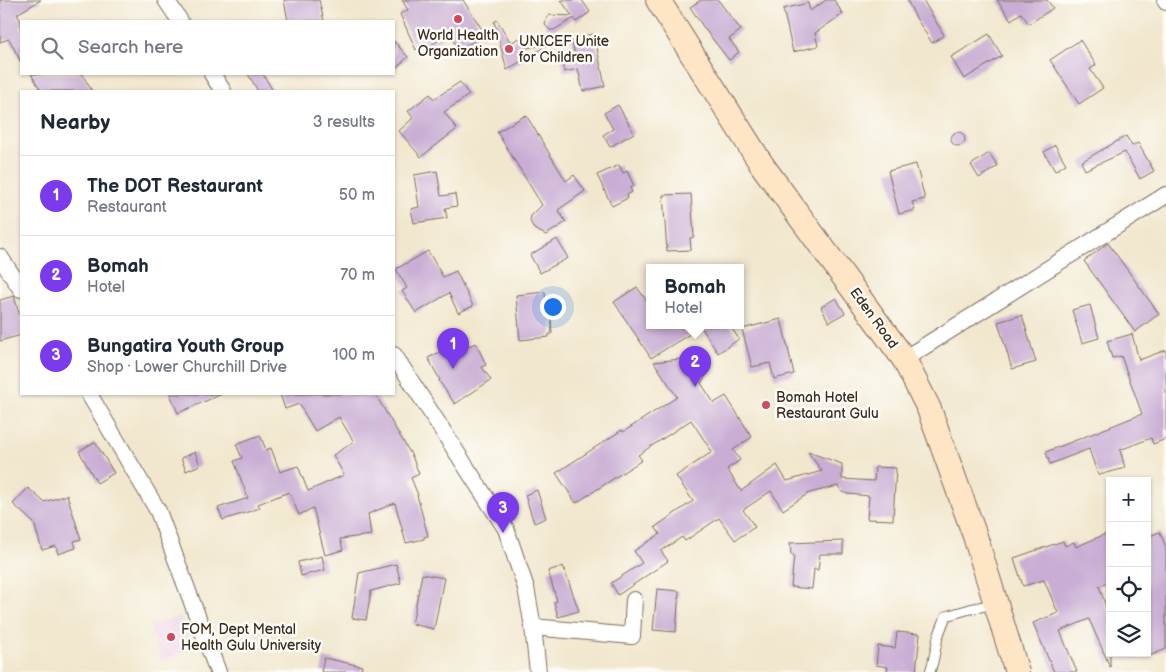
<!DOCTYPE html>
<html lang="en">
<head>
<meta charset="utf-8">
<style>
  body { margin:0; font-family:"Balsamiq Sans",sans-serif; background:#f6f6f7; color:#1f2937 }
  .controls { position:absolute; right:15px; bottom:15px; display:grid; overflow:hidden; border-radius:0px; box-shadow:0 1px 4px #0004 }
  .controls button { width:45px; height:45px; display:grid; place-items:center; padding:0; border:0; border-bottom:1px solid #e0e1e3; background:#fff; color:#1f2937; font:25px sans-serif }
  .you { position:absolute; left:552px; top:306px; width:18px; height:18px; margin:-12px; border:4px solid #fff; border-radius:50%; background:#1a73e8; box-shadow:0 0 0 8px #1a73e833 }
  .badge { display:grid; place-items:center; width:32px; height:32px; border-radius:50%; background:#7c3aed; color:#fff; font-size:16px; font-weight:700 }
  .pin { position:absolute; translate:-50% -41px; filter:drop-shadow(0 1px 2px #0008) }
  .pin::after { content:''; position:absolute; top:26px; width:18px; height:15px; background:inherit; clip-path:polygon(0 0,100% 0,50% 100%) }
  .popup { position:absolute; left:646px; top:264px; width:98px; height:65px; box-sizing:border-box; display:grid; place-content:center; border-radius:0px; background:#fff; filter:drop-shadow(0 1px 4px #0005); font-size:16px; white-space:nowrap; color:#747a83 }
  .popup b { font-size:19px; color:#1f2937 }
  .popup::after { content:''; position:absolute; left:50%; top:100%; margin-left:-10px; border:10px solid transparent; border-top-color:#fff }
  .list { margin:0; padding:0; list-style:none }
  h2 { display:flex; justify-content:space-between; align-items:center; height:65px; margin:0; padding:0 20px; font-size:21px }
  h2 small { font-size:16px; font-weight:400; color:#747a83 }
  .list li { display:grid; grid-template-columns:32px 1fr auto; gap:15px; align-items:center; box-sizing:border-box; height:80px; padding:0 20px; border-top:1px solid #e0e1e3 }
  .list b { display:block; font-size:19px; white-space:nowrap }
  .list p { margin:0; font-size:16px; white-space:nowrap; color:#747a83 }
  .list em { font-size:16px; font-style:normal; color:#747a83 }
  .icon { flex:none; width:28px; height:28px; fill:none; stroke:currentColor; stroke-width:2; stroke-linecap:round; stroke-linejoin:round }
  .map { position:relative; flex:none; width:1166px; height:672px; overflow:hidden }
  .search { position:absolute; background:#fff; box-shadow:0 1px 4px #0004; left:20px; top:20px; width:375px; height:55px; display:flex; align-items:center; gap:12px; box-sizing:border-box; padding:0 18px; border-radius:0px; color:#747a83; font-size:19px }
  .panel { position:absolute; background:#fff; box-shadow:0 1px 4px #0004; left:20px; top:90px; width:375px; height:305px; border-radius:0px }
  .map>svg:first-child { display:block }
</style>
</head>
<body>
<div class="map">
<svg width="1166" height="672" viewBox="0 0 1166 672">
  <rect width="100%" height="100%" fill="#fdfcf7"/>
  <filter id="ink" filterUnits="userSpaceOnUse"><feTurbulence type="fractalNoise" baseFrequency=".02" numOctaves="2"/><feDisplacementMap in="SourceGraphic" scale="10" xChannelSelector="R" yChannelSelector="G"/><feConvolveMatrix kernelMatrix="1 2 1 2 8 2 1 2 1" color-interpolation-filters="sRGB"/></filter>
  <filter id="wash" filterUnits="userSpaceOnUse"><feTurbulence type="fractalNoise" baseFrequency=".0096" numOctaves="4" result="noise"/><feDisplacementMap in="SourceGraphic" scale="20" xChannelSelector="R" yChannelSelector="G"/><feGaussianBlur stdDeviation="1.12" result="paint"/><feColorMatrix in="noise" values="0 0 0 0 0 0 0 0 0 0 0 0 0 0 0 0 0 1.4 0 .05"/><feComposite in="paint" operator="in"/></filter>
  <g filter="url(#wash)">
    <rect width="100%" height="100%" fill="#f1e7ce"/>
    <!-- built -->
    <path fill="#eed0e7" d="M181,616L191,649L161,661L150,625Z"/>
    <g id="blocks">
      <!-- building -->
      <path fill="#c9add4" d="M0,0H41L17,14L21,21V62L9,39L0,42Z
        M284,0H319L324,21H288Z
        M402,0H463L485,34L459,50L449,33L427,48L424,43L416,50L400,14L408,10Z
        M561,0H582L590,12L576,22L574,18L554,30H550L545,25L547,17L550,15L572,16Z
        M701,0H718L741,30L729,39L739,52L729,60L704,28L690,7Z
        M826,0H834L843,14L815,33L818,46L793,52L783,9L808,3L810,11Z
        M907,0H923L944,35L932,43L916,18Z
        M997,0H1047L1053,8L1029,24L1021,13L1011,20Z
        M497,20L511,43L519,38L525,48L547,45L507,70L494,22Z
        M594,34L605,86L583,91L578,69L564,72L561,59L575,55L571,38Z
        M989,34L1002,56L964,79L951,57Z
        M1080,40L1096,65L1090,69L1103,88L1079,104L1050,60Z
        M394,41L408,57L394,70Z
        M31,74H82L92,91H41Z
        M248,74H263L273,91H258Z
        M460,82L469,95L444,112L457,129L421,157L399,131L413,118L408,111L430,94L434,99Z
        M618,105L634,133L610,147L603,135L613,129L604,113Z
        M526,115L566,181L574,175L585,191L558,210L566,222L546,235L534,229L530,221L531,216L542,205L497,132Z
        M951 139a7 7 0 1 1 14 0a7 7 0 1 1-14 0Z
        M1126,136L1132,146L1138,143L1154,171L1140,179L1125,152L1085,170L1081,162Z
        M1055,145L1066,164L1055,171L1044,152Z
        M989,153L998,166L979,178L971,165Z
        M916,164L925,199L912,202L915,210L899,214L888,171Z
        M619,165L623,173L627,171L634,186L630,188L632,192L627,195L628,198L612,206L597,175Z
        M437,171L441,196L455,194L457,206L445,208L447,218L414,223L411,209L419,207L414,175Z
        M691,194L694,237L690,238L691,250L667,251L663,195Z
        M557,239L568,258L540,273L530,255Z
        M1108,243L1159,314L1135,332L1084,261Z
        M428,251L443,277L456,271L473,306L458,313L449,293L416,313L402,291L407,288L396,269Z
        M637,287L650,306V326H730L739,339L718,353L701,327L651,358L614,302Z
        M545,292L547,318H551L552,334H549V337L520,340L516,295Z
        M14,296L21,320V335L0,341V300Z
        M836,298L845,313L829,322L821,307Z
        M1090,305L1099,338L1082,343L1072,310Z
        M1022,315L1036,362L1012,369L998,322Z
        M781,319L794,374L774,379L770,363L752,367L742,329Z
        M1132,334L1139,360L1166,350V439L1153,444L1151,438L1120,450L1125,468L1098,475L1089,449L1050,464L1046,452L1142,414L1121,356L1112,358L1107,341Z
        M457,343L461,349L476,343L486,365L482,367L491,380L455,404L439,381L440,380L428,358L442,351L443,352Z
        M697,357L705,360L708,368L707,374L701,383L714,403L726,396L752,437L733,450L740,460L727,469L741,491L777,465L787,481L822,471L808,452L842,464V479L874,481L875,467L896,468L893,520L867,519L869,496L848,494L842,492L838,486L809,493L783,510L771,491L743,510L755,527L735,540L719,518L685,541L682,537L661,551L668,561L618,595L611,583L642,563L634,551L660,534L655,527L693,501L676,476L712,452L691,420L638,455L642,460L576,503L556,473L622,430L623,432L677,397L654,362Z
        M170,394H222L178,413Z
        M280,394H375L412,456L419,474L411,478L418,495H417L428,536L424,537V539L406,543L395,503L368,514L371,535L340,539L343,550L325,555L313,508L299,515L289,492L258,504L260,508L223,520L218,508L248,498L234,461L242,458L236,444L260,435L266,450L271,448L280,472L298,466L308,491L344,475L333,455L354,442L339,417L315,431L299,404L285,409Z
        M95,442L114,473L97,483L79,451Z
        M195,452L200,465L186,471L181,458Z
        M28,488L44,502L67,495L81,539L74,541L76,548L58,554L56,546L42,550L34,523L13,504Z
        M537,490L546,518L534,523L525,495Z
        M1110,532V582L1099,586L1110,618V667L1089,619L1060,631L1077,672H1054L1033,623L1058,613L1044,580L1023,586L1014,558L1063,541L1065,546L1074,542L1076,547Z
        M1160,532L1166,548V649L1147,657V537Z
        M843,541V554H820L818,570L814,569L812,589L791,587L794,555H791L790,543Z
        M322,556L325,570L301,576L298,562Z
        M396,564L401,583L371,591L366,620L352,618L359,573Z
        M563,566L579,611L558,617L554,602L557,601L548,571Z
        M422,574L444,578L434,629L412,624Z
        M657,589L679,591L676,632L653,630Z
        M897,632L920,634L916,672H887L888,667L876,665L878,646L895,648Z
        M324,658L362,666L361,672H321Z"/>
    </g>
  </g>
  <g filter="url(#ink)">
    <use href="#blocks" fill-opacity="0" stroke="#7b6c5c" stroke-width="1"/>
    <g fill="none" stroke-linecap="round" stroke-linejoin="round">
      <!-- lane casing -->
      <g stroke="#7b6c5c" stroke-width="11">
        <path id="lane" d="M930,672L933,662L938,637L946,616L970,609L994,604"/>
      </g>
      <!-- street casing -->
      <g stroke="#7b6c5c" stroke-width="18">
        <path id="street" d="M166,0L180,21
          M1165,0L1166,2
          M212,74L223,91
          M0,257L21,289
          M394,355L506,529L526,588L533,627L538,672
          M904,359L1166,195
          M89,394L158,511L218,672
          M533,627L632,636L634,600"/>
      </g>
      <!-- secondary casing -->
      <g stroke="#7b6c5c" stroke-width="26">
        <path id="secondary" d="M658,0L762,165L904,359L929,409L975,536L1017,672"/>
      </g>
      <!-- lane -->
      <use href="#lane" stroke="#fff" stroke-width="9"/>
      <!-- street -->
      <use href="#street" stroke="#fff" stroke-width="16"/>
      <!-- secondary -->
      <use href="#secondary" stroke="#fde5c5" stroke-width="24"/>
    </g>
  </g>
  <!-- markers -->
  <g fill="#d1495b" stroke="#fdfcf7" stroke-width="2">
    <circle cx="458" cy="19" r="5"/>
    <circle cx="509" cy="49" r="5"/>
    <circle cx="766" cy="405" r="5"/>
    <circle cx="171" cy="637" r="5"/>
  </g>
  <g text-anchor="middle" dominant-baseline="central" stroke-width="5" stroke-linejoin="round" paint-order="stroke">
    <!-- poi labels -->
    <g font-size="14" fill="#3b2a1e" stroke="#fdfcf7" text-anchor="start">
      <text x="458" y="35" text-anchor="middle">World Health<tspan x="458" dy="16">Organization</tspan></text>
      <text x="519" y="41">UNICEF Unite<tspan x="519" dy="16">for Children</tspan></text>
      <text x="776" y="397">Bomah Hotel<tspan x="776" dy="16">Restaurant Gulu</tspan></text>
      <text x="181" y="629">FOM, Dept Mental<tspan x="181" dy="16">Health Gulu University</tspan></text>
    </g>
    <!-- street labels -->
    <g font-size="14" fill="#3b2a1e" stroke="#fdfcf7">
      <text transform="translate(874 318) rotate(54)">Eden Road</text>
    </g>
  </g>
</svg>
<div class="controls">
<button>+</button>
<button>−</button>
<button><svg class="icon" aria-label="locate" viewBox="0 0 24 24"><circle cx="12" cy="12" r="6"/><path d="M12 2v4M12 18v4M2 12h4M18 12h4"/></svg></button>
<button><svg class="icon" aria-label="layers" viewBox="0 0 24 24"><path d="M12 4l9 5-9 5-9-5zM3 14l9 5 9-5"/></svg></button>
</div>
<div class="you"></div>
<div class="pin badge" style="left:453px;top:369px">1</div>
<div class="pin badge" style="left:695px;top:387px">2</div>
<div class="popup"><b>Bomah</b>Hotel</div>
<div class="pin badge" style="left:503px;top:533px">3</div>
<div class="search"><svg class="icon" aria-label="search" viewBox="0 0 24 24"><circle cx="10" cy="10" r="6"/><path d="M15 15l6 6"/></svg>Search here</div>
<section class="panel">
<h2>Nearby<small>3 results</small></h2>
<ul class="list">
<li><span class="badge">1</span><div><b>The DOT Restaurant</b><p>Restaurant</p></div><em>50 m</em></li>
<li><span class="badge">2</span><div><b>Bomah</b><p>Hotel</p></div><em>70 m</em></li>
<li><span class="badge">3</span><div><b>Bungatira Youth Group</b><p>Shop · Lower Churchill Drive</p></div><em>100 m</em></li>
</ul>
</section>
</div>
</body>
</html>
